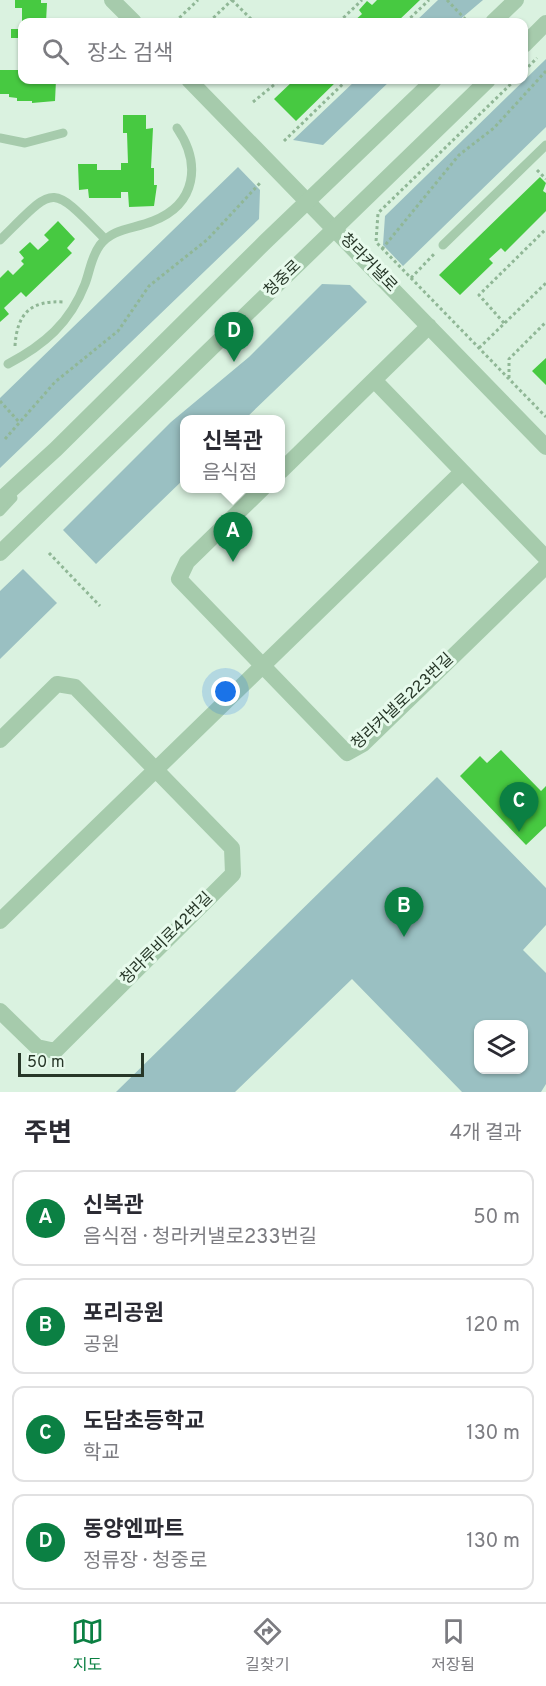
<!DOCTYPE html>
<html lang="ko">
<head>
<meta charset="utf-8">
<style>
  body { margin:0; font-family:Overpass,"Noto Sans KR",sans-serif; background:#f2f2f3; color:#2b2b33 }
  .controls { position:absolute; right:18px; bottom:18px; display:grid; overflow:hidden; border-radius:12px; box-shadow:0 2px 4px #0004 }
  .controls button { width:54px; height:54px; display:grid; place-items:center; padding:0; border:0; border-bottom:2px solid #e1e1e2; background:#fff; color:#2b2b33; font:30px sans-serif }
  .scale { position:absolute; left:18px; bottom:15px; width:126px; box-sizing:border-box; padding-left:6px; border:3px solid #273728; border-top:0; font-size:16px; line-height:21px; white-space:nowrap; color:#273728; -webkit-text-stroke:4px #e7faec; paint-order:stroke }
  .you { position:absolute; left:226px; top:692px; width:21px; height:21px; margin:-15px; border:4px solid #fff; border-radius:50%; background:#1a73e8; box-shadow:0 0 0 9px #1a73e833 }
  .badge { display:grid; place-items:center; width:39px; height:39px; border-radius:50%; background:#0b8043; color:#fff; font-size:20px; font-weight:700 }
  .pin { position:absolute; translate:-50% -50px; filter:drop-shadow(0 2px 3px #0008) }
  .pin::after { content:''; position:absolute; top:32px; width:21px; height:18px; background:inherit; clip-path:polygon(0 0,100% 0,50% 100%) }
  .popup { position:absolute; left:180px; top:415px; width:105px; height:78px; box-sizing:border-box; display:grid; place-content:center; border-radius:12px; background:#fff; filter:drop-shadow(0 2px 4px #0005); font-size:20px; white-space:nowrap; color:#7c7c81 }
  .popup b { font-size:22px; color:#2b2b33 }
  .popup::after { content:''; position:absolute; left:50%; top:100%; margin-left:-12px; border:12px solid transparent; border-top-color:#fff }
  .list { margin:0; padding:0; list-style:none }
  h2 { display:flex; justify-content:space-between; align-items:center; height:78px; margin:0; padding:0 24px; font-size:26px }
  h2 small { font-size:20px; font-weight:400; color:#7c7c81 }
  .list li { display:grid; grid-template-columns:39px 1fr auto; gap:18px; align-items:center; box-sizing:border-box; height:96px; margin:0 12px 12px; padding:0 12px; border:2px solid #e1e1e2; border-radius:12px }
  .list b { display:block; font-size:22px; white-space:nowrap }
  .list p { margin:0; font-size:20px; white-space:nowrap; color:#7c7c81 }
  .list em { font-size:20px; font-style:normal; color:#7c7c81 }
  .icon { flex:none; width:33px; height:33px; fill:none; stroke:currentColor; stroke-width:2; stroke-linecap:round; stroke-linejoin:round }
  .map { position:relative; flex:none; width:546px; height:1092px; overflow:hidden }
  .search { position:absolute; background:#fff; box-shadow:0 2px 4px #0004; left:18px; right:18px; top:18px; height:66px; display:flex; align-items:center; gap:15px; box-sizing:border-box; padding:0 21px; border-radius:12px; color:#7c7c81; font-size:22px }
  .sheet { height:510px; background:#fff }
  nav { display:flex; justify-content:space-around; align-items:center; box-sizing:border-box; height:84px; border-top:2px solid #e1e1e2; background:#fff; font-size:16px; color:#7c7c81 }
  nav a { display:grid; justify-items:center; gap:3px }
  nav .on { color:#0b8043 }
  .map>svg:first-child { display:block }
</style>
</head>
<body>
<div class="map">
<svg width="546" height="1092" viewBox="0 0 546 1092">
  <rect width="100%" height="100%" fill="#daf2e0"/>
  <!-- green -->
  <path fill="#9ac0c2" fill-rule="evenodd" d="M438,0H483L457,22H415Z
    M546,59V127L403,266L383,245L385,216Z
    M356,80H391L323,145L293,140Z
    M238,167L260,190L259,219L0,468V398Z
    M322,284L350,285L367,302L245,419L185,420V478L96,564L63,530L171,422L249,357Z
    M23,569L57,603L0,659V591Z
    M437,777L546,888V925L523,950L546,973V1084L541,1092H462L352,979L235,1092H116ZM478,1024H524V1070H478Z"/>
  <!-- building -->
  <path fill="#47c941" d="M15,0H41V3H47L46,22H22V8H15Z
    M377,0H420L397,22H353L362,14L359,10L367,1L372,5Z
    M11,29H22V38H11Z
    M20,62L22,63V80H56L55,101L32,103V101H17V98L9,97V94H0V70H20Z
    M294,80H338L296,121L274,99Z
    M123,115H146V129L153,128L151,168H154V185H157L154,206L129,207L128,192H121V198H89L88,189L79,190L78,164H97V170H121V163H128L127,133H123Z
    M540,177L546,183L543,191L546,193V211L505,252L501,248L489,259L493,263L460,295L439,275Z
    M58,221L75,239L67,248L72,253L26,297L21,292L4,308L9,314L0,322V278L8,270L13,275L24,264L21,261L24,258L19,252L30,242L38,250L49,240L44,235Z
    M546,358V385L532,371Z
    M501,750L541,791L546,786V826L526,845L460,776L480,756L487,763Z"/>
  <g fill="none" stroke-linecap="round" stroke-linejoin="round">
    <!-- path -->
    <path stroke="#90b796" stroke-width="3" stroke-dasharray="3 3" stroke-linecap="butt" d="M232,0L254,22
      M447,0L467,21
      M175,22L198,0
      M209,22L232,0
      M339,22L362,0
      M406,22L429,0
      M524,71L537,58
      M515,80L378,213L376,242L546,417
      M253,102L280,80
      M284,141L347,80
      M537,170L546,179
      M382,249L459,155L494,128L546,71
      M411,278L435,253
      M504,323L479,295L546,229
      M15,346C17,314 30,300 64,302
      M479,348L546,283
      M509,378V359L546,322
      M0,401L19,422
      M5,439L55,382L118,331L149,286L208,239L260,183
      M49,553L100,606"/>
    <!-- service -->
    <path stroke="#a6cbac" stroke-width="9" d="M0,138L25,143L63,133
      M0,240C56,185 49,182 105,239
      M443,245L546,145
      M8,364C44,345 70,323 85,284C90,271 91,257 100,245C113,228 134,229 153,221C197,204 201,163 177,128
      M0,512L13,498"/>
    <!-- minor -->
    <path stroke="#a6cbac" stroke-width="16" d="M112,0L134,22
      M189,80L546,447
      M374,380L546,558
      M281,471L429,326
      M263,488L187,562L179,579L347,753L363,744L546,566
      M0,740L57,684L75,687L232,848L233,874L55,1051L37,1047L0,1011
      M0,921L462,472"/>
    <!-- tertiary -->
    <path stroke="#a6cbac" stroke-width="16" d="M493,22L516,0
      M524,45L546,23
      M0,500L56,449L265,242L434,80
      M0,553L488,80"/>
  </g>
  <g text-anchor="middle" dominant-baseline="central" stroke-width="6" stroke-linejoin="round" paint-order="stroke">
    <!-- street labels -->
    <g font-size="16" fill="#273728" stroke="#e7faec">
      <text transform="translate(368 263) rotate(46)">청라커낼로</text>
      <text transform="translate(283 279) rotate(-44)">청중로</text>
      <text transform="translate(403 702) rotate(-43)">청라커낼로223번길</text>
      <text transform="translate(167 939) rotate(-45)">청라루비로42번길</text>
    </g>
  </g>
</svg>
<div class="controls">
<button><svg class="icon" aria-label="layers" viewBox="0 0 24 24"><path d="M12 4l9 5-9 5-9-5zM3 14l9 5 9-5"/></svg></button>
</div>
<div class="scale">50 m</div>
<div class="you"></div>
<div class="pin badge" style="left:233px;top:562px">A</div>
<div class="popup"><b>신복관</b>음식점</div>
<div class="pin badge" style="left:404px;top:937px">B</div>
<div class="pin badge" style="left:519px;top:832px">C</div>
<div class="pin badge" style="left:234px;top:362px">D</div>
<div class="search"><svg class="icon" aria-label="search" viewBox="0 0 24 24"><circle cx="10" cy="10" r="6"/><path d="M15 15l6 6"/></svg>장소 검색</div>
</div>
<section class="sheet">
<h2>주변<small>4개 결과</small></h2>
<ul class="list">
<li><span class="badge">A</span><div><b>신복관</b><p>음식점 · 청라커낼로233번길</p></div><em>50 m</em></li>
<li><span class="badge">B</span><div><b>포리공원</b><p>공원</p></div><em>120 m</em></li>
<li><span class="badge">C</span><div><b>도담초등학교</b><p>학교</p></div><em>130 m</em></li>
<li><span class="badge">D</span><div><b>동양엔파트</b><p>정류장 · 청중로</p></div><em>130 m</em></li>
</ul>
</section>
<nav>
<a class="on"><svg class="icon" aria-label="map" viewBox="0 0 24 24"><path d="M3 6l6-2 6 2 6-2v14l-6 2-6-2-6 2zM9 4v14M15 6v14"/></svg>지도</a>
<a><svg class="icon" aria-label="directions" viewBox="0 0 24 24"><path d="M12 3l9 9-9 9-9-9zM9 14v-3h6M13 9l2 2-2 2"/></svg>길찾기</a>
<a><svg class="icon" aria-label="saved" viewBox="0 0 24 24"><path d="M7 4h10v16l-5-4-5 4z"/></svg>저장됨</a>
</nav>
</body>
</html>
